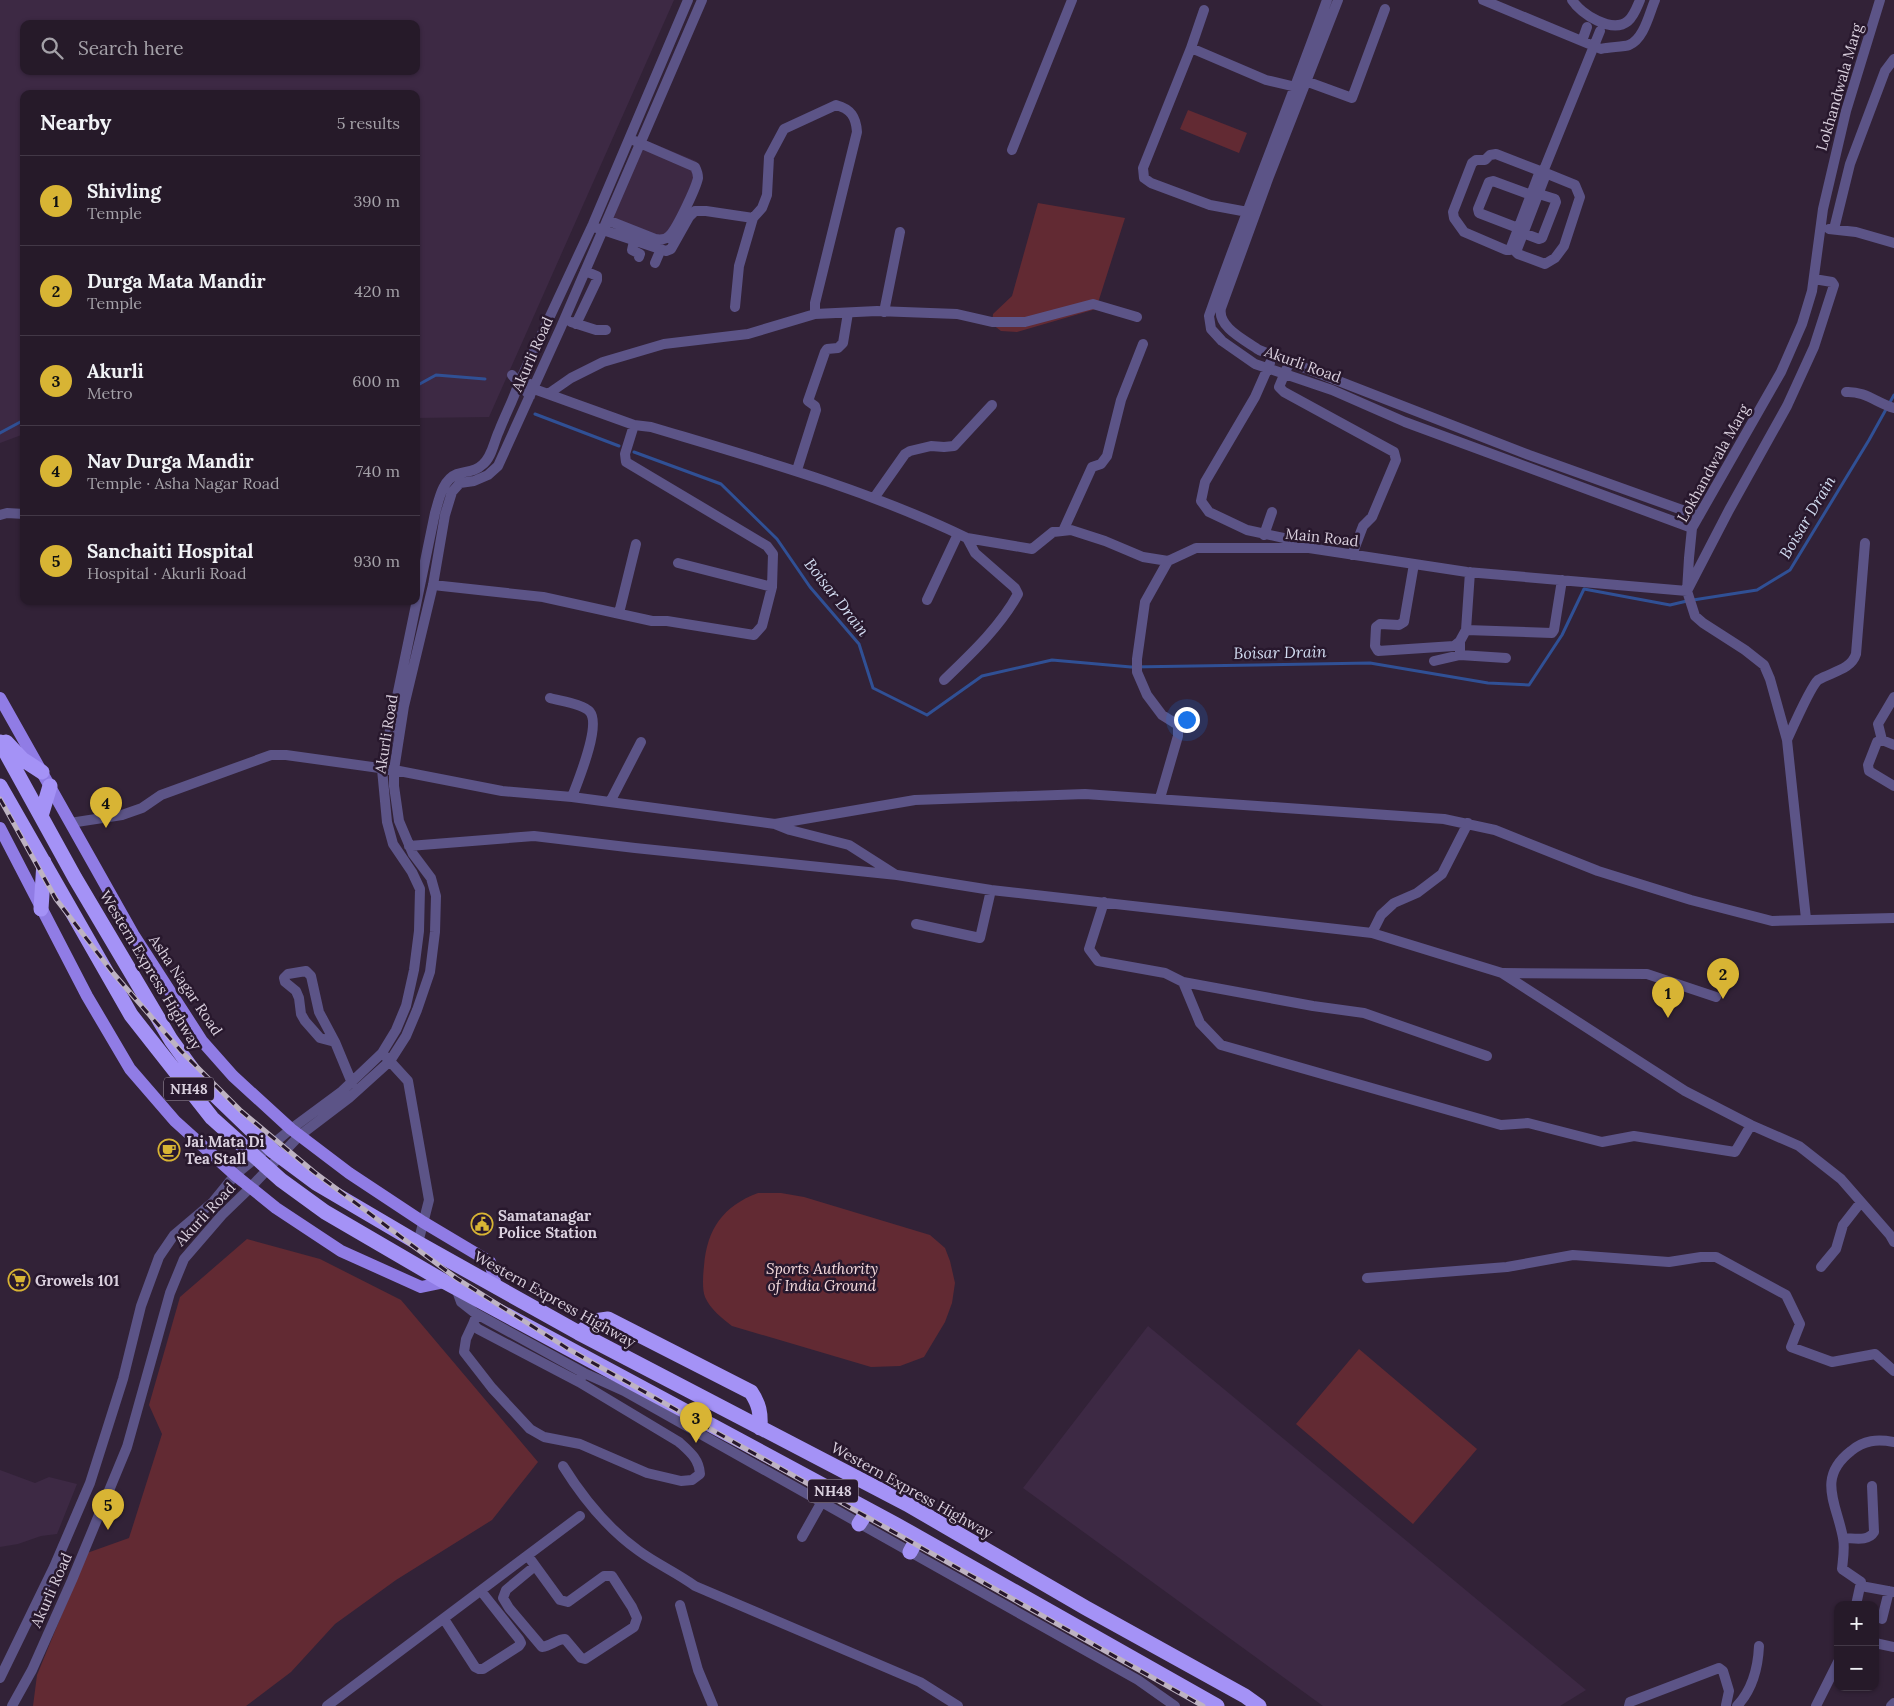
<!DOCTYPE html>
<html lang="en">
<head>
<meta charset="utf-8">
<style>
  body { margin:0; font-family:Lora,serif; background:#2e2331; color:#f1f3f6 }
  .controls { position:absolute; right:15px; bottom:15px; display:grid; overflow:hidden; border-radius:10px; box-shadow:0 1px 4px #0004 }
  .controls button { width:45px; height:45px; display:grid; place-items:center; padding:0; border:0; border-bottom:1px solid #423846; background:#261a29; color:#f1f3f6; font:25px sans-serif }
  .you { position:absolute; left:1186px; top:719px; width:18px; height:18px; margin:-12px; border:4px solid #fff; border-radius:50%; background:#1a73e8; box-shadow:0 0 0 8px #1a73e833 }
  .badge { display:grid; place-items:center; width:32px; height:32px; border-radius:50%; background:#d8b434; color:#111; font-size:16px; font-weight:700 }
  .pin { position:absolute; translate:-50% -41px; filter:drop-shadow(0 1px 2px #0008) }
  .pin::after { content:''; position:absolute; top:26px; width:18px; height:15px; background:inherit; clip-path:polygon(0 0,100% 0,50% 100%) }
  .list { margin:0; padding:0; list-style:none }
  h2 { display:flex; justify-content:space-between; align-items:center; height:65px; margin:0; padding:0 20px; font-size:21px }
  h2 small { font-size:16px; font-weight:400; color:#a4a1a8 }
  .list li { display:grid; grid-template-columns:32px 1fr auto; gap:15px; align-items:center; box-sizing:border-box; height:90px; padding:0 20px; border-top:1px solid #423846 }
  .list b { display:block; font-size:19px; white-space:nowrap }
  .list p { margin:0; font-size:16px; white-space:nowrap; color:#a4a1a8 }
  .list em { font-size:16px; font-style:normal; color:#a4a1a8 }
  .icon { flex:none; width:28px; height:28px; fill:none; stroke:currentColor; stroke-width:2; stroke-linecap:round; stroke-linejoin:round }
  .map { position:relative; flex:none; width:1894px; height:1706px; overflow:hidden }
  .search { position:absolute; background:#261a29; box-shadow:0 1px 4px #0004; left:20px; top:20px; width:400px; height:55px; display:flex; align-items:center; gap:12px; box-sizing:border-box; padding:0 18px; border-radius:10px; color:#a4a1a8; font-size:19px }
  .panel { position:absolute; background:#261a29; box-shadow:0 1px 4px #0004; left:20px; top:90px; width:400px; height:515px; border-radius:10px }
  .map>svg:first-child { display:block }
</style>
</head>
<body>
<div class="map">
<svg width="1894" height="1706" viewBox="0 0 1894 1706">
  <rect width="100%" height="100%" fill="#322237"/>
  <!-- built -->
  <path fill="#3d2944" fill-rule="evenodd" d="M0,0H674L489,417L416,418V94H24V434L0,443ZM24,24H416V71H24Z
    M645,140L696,161L700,168L674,236L661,247L608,225Z
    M1148,1326L1586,1690L1560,1706H1323L1023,1488Z
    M0,1470L35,1483L49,1477L77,1484L57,1534L41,1536L18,1544L0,1547Z"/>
  <!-- green -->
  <path fill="#622a33" d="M1188,110L1247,133L1239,153L1180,129Z
    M1038,203L1125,218L1096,309L1017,332L1001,331L992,324L993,314L1012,296Z
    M758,1193H781L804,1197L930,1235L945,1248L950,1261L955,1283L952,1303L945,1322L924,1357L900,1366L871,1367L732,1326C722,1318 711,1310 705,1297C702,1289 703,1275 704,1266C707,1229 723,1206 758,1193Z
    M247,1239L320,1259L401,1300L538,1462L492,1520L396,1580L335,1624L291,1672L246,1706H33L37,1675L87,1553L129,1538L162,1434L149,1405L180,1297Z
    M1359,1349L1477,1449L1413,1524L1296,1424Z"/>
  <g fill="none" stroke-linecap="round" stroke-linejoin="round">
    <!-- stream -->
    <path stroke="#305095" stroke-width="3" d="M416,386L436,375L485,379
      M535,414L619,446
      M0,433L24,420
      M634,452L721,484L777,539L810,587L859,644L873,688L927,715L982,676L1052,660L1131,667L1370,663L1488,683L1529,685L1562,635L1584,589L1670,605L1687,601
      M1693,600L1757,590L1790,570L1869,440L1894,395"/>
    <!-- minor -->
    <path stroke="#5c5487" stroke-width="10" d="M1327,0C1289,106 1246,210 1209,316L1211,329L1222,341L1255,364L1332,390L1405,422L1692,528
      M1338,0L1268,179L1221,308C1217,327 1245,340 1259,350L1529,455L1699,516
      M1483,0L1601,49C1609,47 1624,47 1629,45C1644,39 1649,14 1655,0
      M1572,0C1581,14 1612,34 1628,21C1634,16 1637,7 1640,0
      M1582,41L1587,27
      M1191,48L1204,10
      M1300,79L1352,98L1385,9
      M1012,150L1072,0
      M1540,171L1510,250H1506L1464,232L1454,218L1453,212L1472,163L1476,160H1485L1490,155L1496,154L1540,171L1543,172L1575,185L1580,197L1564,246L1555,258L1545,264L1518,254L1516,252L1546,174
      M1543,172L1600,31
      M1253,213L1210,205L1151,183L1144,178L1143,168L1191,48L1266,80L1296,87
      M607,220L655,239C660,240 666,240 670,235C677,228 696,188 698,178C698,174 697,171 695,167L635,141
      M597,228L666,251L671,249L689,217L695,211H706L753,218
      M1518,228L1479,213L1478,209L1489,182L1493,181L1531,195
      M1829,229L1856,232L1894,243
      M1834,229L1850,164L1885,71L1894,59
      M1523,233L1539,239L1542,238L1556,202L1555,199L1539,194
      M634,241L632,250L640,254L639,257
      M655,263L661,249
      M735,307L739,266L753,218L762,208L767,195L769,157L784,129L836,105C851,109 856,117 857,132L815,303V314
      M884,312L900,232
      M571,322L596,330H606
      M576,324L597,280V276L585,271
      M1270,363L1255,397L1205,482L1201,501L1209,512L1247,530L1293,540
      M1287,368L1279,387L1284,392L1394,452L1396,460L1372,517L1363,526L1352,555
      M512,375L530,396
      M530,384L534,389L634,425L651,427C758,459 866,489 967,538L975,553L1015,588L1018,594C1000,627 971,654 944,680
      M1846,392C1865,391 1877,403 1894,408
      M548,394L571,378L603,362L664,344L748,334L815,314L877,311L957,314L992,322H1025L1093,304L1137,317
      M797,470L816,410L815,406L808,401L825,352L827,349L838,348L843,343L848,313
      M874,498L905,454L910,451L931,446L944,447L954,446L992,405
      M0,515L7,513L24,514
      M1063,531L1092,467L1101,464L1107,456L1121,400L1143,344
      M1264,535L1272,512
      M967,538L1032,549L1053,532L1071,530L1105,541L1143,557L1168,561L1196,548H1309L1467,572L1687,591L1729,510L1787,406L1814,347L1834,285L1832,282L1814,279
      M678,563L772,587
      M1414,564L1404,622L1399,625L1380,624L1376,627L1375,646L1378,651L1454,646L1460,641L1466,630L1552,633L1554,630L1562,580
      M433,585L543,597L652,621H667L754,635L762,626L772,587L773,554L767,546L626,462L625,454L634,425
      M927,600L958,534
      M619,613L636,544
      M1466,630L1470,572
      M1460,641V655L1506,658
      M1434,661L1460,655
      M550,698C560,701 584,704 590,712C601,726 578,781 572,797
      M1787,740C1792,729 1811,686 1818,680C1831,672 1851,670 1856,654L1865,543
      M1882,740L1878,724L1894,697
      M1894,745L1882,740L1877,742L1868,765L1869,771L1894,786
      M1160,798L1178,736V725L1162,715L1147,695L1137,672V659L1145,602L1168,561
      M610,802L641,742
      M70,823L122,815L142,808L161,795L271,755H286L394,770L502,791L572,797L775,824L915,800L1085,794L1444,819L1495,830L1598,871L1691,900L1772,921L1894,918
      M775,824L790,830L849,845L896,875
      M409,846L534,836L635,848L897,875L991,890L1372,933L1502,973L1685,1091L1751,1125L1799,1146L1841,1179L1890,1235L1894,1242
      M1104,902L1089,949L1098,961L1165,973L1183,982L1200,1023L1221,1045L1501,1125L1528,1123L1602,1142L1634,1136L1735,1152L1751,1125
      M1806,919L1787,740L1770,679L1764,665L1745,650L1703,623L1695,616L1687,591L1689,558L1692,528L1781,372L1802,324L1812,291L1823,209L1846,111L1880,0
      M916,924L980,938L991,890
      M1372,933L1381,915L1394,903L1417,893L1442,874L1468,823
      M1503,973L1647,974L1716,997
      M1183,982L1313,1006L1364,1013L1487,1056
      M335,1042L320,1038L305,1021L301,1014L299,998L296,991L285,982L284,978L288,974L306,971L311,976L319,1012L335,1042L352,1083
      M386,1057L408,1081L429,1200L418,1243
      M1821,1267L1836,1249L1843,1225L1861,1202
      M1367,1278L1507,1267L1573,1255L1669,1262L1701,1257H1716L1786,1295L1800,1324L1791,1347L1832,1362L1875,1354L1894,1371
      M456,1288L461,1302L475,1313L584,1373L624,1391L1138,1680L1175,1706
      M475,1319L473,1324L478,1329L579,1382L582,1376
      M473,1324L466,1339L464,1352L492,1388L530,1429L544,1437L580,1444L647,1473L681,1481L692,1480L700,1474C699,1459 690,1452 679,1442L579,1382
      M563,1466C583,1498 608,1529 639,1551C657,1564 677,1573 695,1586L920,1682L958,1706
      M802,1537L829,1489
      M1843,1538C1854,1538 1868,1542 1874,1532L1872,1486
      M528,1556L560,1600L568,1602L604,1576H612L632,1607L637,1618L634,1627L585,1659L581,1658L565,1639C557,1639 551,1646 542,1647L509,1608L503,1598L506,1590L535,1566
      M1861,1586L1894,1592
      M680,1605L698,1670L713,1706
      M1856,1605L1861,1582L1842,1569C1843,1559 1845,1548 1843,1538C1837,1504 1816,1478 1851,1451C1864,1440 1877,1439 1894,1442
      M444,1619L475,1667L479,1669H483L519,1646L521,1643L519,1639L481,1591
      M1882,1619L1889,1591
      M1875,1643L1894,1647
      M0,1678L54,1567L90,1483L123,1379L141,1306L159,1257L174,1235L213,1202L235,1175L291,1129L341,1092L382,1053L396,1030L406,1006L414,970L419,931L420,889L412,872L393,844L387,822L382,769L435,513C439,500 442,480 457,474C466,471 475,472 482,465C492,458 494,441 499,431C505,415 513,401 518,385L593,224L688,0
      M12,1706L32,1670L72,1580L127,1447L170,1293L184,1259L222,1215L250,1188L299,1136L349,1098L390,1061L406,1036L417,1010L430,972L435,932L436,896L431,878L413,854L399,821L394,786V770L404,706L433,585L445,515L452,492L460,483L474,481L488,475L498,466L561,327L702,0
      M327,1706L580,1516
      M1629,1706L1630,1702L1719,1668L1723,1671L1729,1691L1726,1705
      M1737,1706C1753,1689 1758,1668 1759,1646
      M1816,1706L1838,1662
      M1891,1706L1894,1703"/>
    <!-- major -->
    <path stroke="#907ce5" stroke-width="12" d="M0,698L133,934L202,1041L233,1076L291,1129L349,1173L423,1222L490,1262L496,1286
      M0,828L87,996L130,1069L175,1121L235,1175L276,1208L341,1251L421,1287L445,1282"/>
    <!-- highway -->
    <path stroke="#a492f6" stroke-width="15" d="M0,742L75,878L171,1040L195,1073L216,1096L273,1151L316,1183L418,1243L579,1333L907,1504L1086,1608L1245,1696L1259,1706
      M6,742L22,759L42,772
      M0,786L131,1015L212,1118L281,1180L325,1212L445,1282L895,1524L1217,1706
      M41,816L50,786
      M41,909L44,862
      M579,1333L594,1321L608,1319L751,1392C759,1404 761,1413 760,1428
      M859,1524L868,1510
      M910,1552L918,1537"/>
    <!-- rail casing -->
    <g stroke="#beb3c2" stroke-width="5">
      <path id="rail" d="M0,799L56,899L113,973L181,1051L241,1111L314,1172L456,1278L570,1350L1203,1706"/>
    </g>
    <!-- rail -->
    <use href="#rail" stroke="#28182d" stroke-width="3" stroke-dasharray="9" stroke-linecap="butt"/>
  </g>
  <!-- icons -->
  <defs>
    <g id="cafe-ring" transform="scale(1.125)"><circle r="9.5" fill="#28182d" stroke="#d8b434" stroke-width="1.5"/><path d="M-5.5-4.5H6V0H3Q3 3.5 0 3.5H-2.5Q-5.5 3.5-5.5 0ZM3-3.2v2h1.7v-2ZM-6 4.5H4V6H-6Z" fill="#d8b434"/></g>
    <g id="civic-ring" transform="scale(1.125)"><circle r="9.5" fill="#28182d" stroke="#d8b434" stroke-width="1.5"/><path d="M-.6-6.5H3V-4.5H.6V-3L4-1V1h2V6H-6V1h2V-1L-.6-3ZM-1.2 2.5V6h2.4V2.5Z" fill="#d8b434"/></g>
    <g id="supermarket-ring" transform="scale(1.125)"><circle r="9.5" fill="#28182d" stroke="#d8b434" stroke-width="1.5"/><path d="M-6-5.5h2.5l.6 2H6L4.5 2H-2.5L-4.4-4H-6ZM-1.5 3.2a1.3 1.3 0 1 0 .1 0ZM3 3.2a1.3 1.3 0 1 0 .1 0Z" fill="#d8b434"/></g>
  </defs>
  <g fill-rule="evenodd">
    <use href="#cafe-ring" x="169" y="1150"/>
    <use href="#civic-ring" x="482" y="1224"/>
    <use href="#supermarket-ring" x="19" y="1280"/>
  </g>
  <g text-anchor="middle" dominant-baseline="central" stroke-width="5" stroke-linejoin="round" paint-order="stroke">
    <!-- shield labels -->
    <g fill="#28182d" stroke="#a498a8" stroke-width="1">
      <rect x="164" y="1077.5" width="50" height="23" rx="4"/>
      <rect x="808" y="1479.5" width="50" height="23" rx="4"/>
    </g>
    <g font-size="14" font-weight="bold" fill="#d9cfdd">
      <text x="189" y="1089">NH48</text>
      <text x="833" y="1491">NH48</text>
    </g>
    <!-- street labels -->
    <g font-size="15" fill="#d9cfdd" stroke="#28182d">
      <text transform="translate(1839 87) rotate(-74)">Lokhandwala Marg</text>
      <text transform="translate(532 354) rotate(-66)">Akurli Road</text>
      <text transform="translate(1303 364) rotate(20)">Akurli Road</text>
      <text transform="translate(1713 463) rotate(-61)">Lokhandwala Marg</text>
      <text transform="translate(1322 537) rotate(6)">Main Road</text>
      <text transform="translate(386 734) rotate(-81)">Akurli Road</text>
      <text transform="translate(151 970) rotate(59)">Western Express Highway</text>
      <text transform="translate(186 985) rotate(56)">Asha Nagar Road</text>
      <text transform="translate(205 1214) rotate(-47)">Akurli Road</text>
      <text transform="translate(555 1299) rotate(29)">Western Express Highway</text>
      <text transform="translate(912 1490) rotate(29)">Western Express Highway</text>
      <text transform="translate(51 1590) rotate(-66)">Akurli Road</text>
    </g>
    <!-- poi labels -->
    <g font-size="15" font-weight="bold" fill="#d9cfdd" stroke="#28182d" text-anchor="start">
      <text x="185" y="1141">Jai Mata Di<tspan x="185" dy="17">Tea Stall</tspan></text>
      <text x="498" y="1215">Samatanagar<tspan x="498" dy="17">Police Station</tspan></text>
      <text x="35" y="1280">Growels 101</text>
    </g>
    <!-- park labels -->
    <g font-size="15" font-style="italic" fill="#f7dcde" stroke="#28182d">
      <text x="822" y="1268">Sports Authority<tspan x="822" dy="17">of India Ground</tspan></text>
    </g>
    <!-- water labels -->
    <g font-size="16" font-style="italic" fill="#d2dcf1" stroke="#28182d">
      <text transform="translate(1807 517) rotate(-59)">Boisar Drain</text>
      <text transform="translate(837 597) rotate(52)">Boisar Drain</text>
      <text transform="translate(1280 652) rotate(-1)">Boisar Drain</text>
    </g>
  </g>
</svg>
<div class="controls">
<button>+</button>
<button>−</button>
</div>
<div class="you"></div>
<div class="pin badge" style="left:1668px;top:1018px">1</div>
<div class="pin badge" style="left:1723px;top:999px">2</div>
<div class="pin badge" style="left:696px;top:1443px">3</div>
<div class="pin badge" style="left:106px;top:828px">4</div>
<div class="pin badge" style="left:108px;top:1530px">5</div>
<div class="search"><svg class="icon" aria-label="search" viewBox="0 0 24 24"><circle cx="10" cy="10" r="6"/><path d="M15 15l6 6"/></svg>Search here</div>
<section class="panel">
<h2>Nearby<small>5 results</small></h2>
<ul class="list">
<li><span class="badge">1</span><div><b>Shivling</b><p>Temple</p></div><em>390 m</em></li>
<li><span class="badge">2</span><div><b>Durga Mata Mandir</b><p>Temple</p></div><em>420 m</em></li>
<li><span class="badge">3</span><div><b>Akurli</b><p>Metro</p></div><em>600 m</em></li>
<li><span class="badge">4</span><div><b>Nav Durga Mandir</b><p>Temple · Asha Nagar Road</p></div><em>740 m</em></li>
<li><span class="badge">5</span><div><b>Sanchaiti Hospital</b><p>Hospital · Akurli Road</p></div><em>930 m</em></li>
</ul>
</section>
</div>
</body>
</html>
